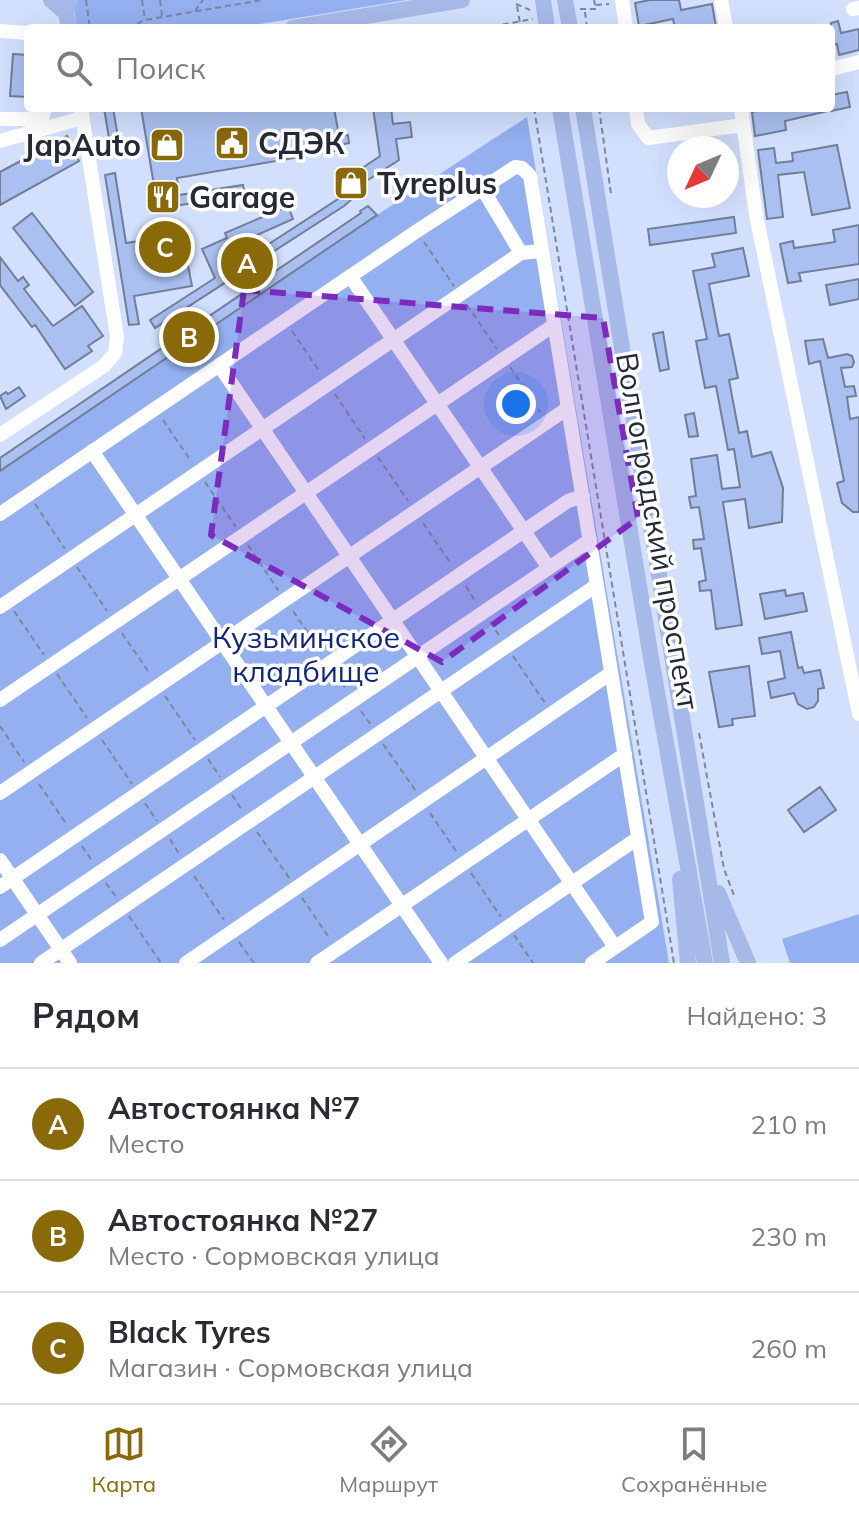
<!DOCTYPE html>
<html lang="ru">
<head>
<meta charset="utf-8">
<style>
  body { margin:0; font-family:Mulish,sans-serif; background:#f7f7f7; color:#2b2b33 }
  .compass { position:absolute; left:667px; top:136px; width:72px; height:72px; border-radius:50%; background:#fff; box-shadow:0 8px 32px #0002; rotate:226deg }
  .you { position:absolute; left:516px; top:404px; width:28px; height:28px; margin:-20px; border:6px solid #fff; border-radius:50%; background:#1a73e8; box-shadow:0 0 0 12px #1a73e833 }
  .badge { display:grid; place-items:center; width:52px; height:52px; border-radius:50%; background:#8a6909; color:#fff; font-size:26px; font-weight:700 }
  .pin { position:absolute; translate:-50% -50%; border:4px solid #fff; box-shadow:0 2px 8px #0006 }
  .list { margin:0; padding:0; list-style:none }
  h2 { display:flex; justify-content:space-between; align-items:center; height:104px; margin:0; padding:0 32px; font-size:34px }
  h2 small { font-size:26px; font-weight:400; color:#7c7c81 }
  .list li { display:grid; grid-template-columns:52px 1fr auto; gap:24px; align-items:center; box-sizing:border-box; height:112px; padding:0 32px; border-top:2px solid #e1e1e2 }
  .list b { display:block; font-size:30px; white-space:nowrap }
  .list p { margin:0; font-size:26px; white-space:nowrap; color:#7c7c81 }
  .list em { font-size:26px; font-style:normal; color:#7c7c81 }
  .icon { flex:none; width:44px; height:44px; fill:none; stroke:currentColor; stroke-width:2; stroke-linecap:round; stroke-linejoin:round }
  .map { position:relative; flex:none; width:859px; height:963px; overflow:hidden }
  .search { position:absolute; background:#fff; box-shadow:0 8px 32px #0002; left:24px; right:24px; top:24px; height:88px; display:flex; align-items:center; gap:20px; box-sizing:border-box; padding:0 28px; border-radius:8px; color:#7c7c81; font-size:30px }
  .sheet { height:440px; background:#fff }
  nav { display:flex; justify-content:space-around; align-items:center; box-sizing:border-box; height:112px; border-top:2px solid #e1e1e2; background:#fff; font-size:22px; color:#7c7c81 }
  nav a { display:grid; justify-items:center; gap:4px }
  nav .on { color:#8a6909 }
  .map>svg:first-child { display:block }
</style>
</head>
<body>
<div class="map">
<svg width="859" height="963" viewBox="0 0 859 963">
  <rect width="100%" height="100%" fill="#d2e0fe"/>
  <!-- green -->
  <path fill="#94b0f0" d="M73,0H407L235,28H77Z
    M527,117L669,963H0V471L377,215Z
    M859,914V963H790L782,939Z"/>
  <!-- building -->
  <path fill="#aac0f1" stroke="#727e99" stroke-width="2" d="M650,0H679L681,10L712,4L716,27L675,28L673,19L639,26L635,3Z
    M838,21L841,33L859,29V50L839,55L837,44L831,45V23Z
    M13,54L28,55V97L10,96Z
    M847,92L850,107L831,111V95Z
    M104,108H113L119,143L110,145Z
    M141,108H334L339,136L348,135L349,143L340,145L341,150L177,178L179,195L243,185L245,194L158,209Z
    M373,108H391L393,124L410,122L412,137L396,139L399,160L349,192L343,181L380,156Z
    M772,108H828V111L785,121L786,130L755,136L752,112Z
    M67,136L79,161L0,205V172Z
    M837,145L850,208L812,215L804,172L778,175L783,217L767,219L758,150L774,148L776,163L793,161L792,153Z
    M115,173L126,243L182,234L192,286L134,296L139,324L129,325L105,175Z
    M349,192L353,198L344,206L155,328L150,320L215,278L202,249L227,238L225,233L288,206L293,219L230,247L238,264Z
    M368,206L377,215L0,471V458L361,213L360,211Z
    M32,213L93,292L75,306L13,228Z
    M734,217L736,233L650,245L648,229Z
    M859,225V264L799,273L801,281L788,283L780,244L793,241L794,248L835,242L833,230Z
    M743,248L749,276L709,284L719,336L729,334L738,378L729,380L739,433L747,431L752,457L771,452L783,488L782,522L749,528L745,499L723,502L742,625L716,629L711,590L700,591L699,582L706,580L701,548L694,549L693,540L704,539L699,507L691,508L689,497L696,496L691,459L717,455L722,489L740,487L734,449L728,450L716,386L705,388L696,341L707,339L693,271L715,267L712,254Z
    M0,257L18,281L23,277L29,285L24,289L53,326L82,306L103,336L88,346L92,351L65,369L35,325L32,327L0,285Z
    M859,279V299L830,305L826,285Z
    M663,332L669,369L660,371L653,334Z
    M823,339L828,358L847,354L852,356L854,362L852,367L841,368L845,387L854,386L856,396L847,397L850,419L859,417V512H853L842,503L837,483L844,481L820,361L809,364L805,341Z
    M19,387L25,396L6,409L0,396L6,392L8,394Z
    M694,413L698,436L689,437L685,415Z
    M785,590L786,596L803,593L807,611L765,619L760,594Z
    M791,632L798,668L802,667L804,673L820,670L824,688L818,689V701L814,707L807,709L798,704L794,693L771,698L768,682L785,678L780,651L762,654L759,638Z
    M749,666L755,716L732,719L733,725L719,727L709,672Z
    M820,787L836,810L804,832L788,810Z"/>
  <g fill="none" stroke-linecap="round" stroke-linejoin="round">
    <!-- path -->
    <path stroke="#7d869b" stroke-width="2" stroke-dasharray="6 4" stroke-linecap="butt" d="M86,0L90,28
      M142,0L145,19
      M160,0L162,16
      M516,4L530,10
      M596,5L609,4
      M517,6L521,28
      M580,9H596L594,0
      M195,11L203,0
      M585,12L587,28
      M128,28L145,20L262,0
      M483,28L533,19
      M534,108L674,963
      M599,108L611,194
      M424,242L454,286
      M467,305L497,349
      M292,331L320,372
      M510,367L540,412
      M335,394L365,439
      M163,420L191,461
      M378,457L408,501
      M205,482L236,527
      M35,504L65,549
      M423,523L451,564
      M248,545L278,590
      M77,567L107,611
      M466,586L475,601
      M14,611L44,655
      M293,611L321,652
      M490,622L500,637
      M122,633L150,674
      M513,656L545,703
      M57,674L87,718
      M336,674L346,689
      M165,696L195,740
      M361,711L371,725
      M0,726L24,762
      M699,733L724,869L735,898
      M102,740L132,784
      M383,744L416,791
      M208,759L220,777
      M39,784L67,825
      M232,795L242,810
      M145,803L157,821
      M430,813L458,854
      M257,832L290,879
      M170,839L179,854
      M82,846L92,861
      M471,873L501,917
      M194,876L224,920
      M106,883L116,897
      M302,898L330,939
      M129,916L161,963
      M514,935L533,963
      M239,942L254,963"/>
    <!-- minor -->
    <path stroke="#fff" stroke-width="14" d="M622,0L626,28
      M721,0L726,28
      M853,9L859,8
      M0,31L28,33
      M831,69L859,62
      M636,108L638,124L648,138L743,125
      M741,108L756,215L859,714
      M0,119H42L45,108
      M0,141L82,118
      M482,188L521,253
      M350,276L549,568
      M219,365L615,947
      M0,435L104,366L115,353L117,337L81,108
      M92,451L441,963
      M0,514L417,231L515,167L522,168L530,176L652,922L592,963
      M0,607L521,253L542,251
      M0,700L554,325
      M0,793L568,408
      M0,860L70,963
      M0,887L568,501L583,496
      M0,940L590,540
      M41,963L597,585
      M186,963L611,673
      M317,963L625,754
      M455,963L638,838"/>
    <!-- major -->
    <path stroke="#a7b9e8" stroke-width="16" d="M51,0L66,13
      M543,0L547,28
      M565,0L570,28
      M69,28L66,13L70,0
      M293,28L462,0
      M560,108L651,658L705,963
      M583,108L722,963
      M680,879L688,963
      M718,893L748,963"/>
  </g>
  <!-- marked area -->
  <path fill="#7b2cbf" fill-opacity="0.2" stroke="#7b2cbf" stroke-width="6" stroke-dasharray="16 10" stroke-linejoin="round" d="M244,290L603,318L638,518L442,662L211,535Z"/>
  <!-- icons -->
  <defs>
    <g id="civic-square" transform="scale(1.8)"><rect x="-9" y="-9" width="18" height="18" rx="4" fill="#8a6909" stroke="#fff"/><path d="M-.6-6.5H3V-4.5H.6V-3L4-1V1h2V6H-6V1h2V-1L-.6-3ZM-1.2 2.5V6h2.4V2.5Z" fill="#fff"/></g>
    <g id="shop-square" transform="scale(1.8)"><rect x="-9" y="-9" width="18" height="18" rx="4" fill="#8a6909" stroke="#fff"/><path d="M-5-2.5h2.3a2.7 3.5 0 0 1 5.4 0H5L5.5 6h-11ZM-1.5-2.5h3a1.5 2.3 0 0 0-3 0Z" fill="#fff"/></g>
    <g id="restaurant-square" transform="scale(1.8)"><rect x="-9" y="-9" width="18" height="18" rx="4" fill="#8a6909" stroke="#fff"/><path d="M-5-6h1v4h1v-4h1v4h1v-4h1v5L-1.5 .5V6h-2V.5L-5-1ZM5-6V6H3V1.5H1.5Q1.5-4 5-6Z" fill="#fff"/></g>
  </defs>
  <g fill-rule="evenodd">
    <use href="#civic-square" x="232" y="143"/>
    <use href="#shop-square" x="167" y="145"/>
    <use href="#shop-square" x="351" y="183"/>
    <use href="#restaurant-square" x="163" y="197"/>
  </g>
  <g text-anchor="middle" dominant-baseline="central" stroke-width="7" stroke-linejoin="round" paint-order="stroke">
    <!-- poi labels -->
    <g font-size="30" font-weight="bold" fill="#252a35" stroke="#fff" text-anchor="start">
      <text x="258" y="143">СДЭК</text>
      <text x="141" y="145" text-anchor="end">JapAuto</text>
      <text x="377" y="183">Tyreplus</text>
      <text x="189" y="197">Garage</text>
    </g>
    <!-- street labels -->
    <g font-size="30" fill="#252a35" stroke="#fff">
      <text transform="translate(658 531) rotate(80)">Волгоградский проспект</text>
    </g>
    <!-- park labels -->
    <g font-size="30" fill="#0f257e" stroke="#fff">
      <text x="306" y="637">Кузьминское<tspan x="306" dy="34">кладбище</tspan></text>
    </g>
  </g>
</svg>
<svg class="compass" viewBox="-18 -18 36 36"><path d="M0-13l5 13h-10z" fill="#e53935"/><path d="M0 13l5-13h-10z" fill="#7c7c81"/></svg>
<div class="you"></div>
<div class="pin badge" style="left:247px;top:263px">A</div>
<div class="pin badge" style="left:189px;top:337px">B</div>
<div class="pin badge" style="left:165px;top:247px">C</div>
<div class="search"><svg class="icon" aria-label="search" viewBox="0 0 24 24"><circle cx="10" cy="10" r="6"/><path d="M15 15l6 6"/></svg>Поиск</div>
</div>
<section class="sheet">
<h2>Рядом<small>Найдено: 3</small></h2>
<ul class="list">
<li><span class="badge">A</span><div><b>Автостоянка №7</b><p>Место</p></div><em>210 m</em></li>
<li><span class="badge">B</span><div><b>Автостоянка №27</b><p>Место · Сормовская улица</p></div><em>230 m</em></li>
<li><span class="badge">C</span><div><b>Black Tyres</b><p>Магазин · Сормовская улица</p></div><em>260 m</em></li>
</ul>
</section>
<nav>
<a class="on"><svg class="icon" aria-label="map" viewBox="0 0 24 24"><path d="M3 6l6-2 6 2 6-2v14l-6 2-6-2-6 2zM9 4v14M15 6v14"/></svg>Карта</a>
<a><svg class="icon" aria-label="directions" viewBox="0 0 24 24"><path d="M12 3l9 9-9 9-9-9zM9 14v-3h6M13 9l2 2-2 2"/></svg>Маршрут</a>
<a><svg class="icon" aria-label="saved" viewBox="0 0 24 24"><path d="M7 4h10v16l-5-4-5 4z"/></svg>Сохранённые</a>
</nav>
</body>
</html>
